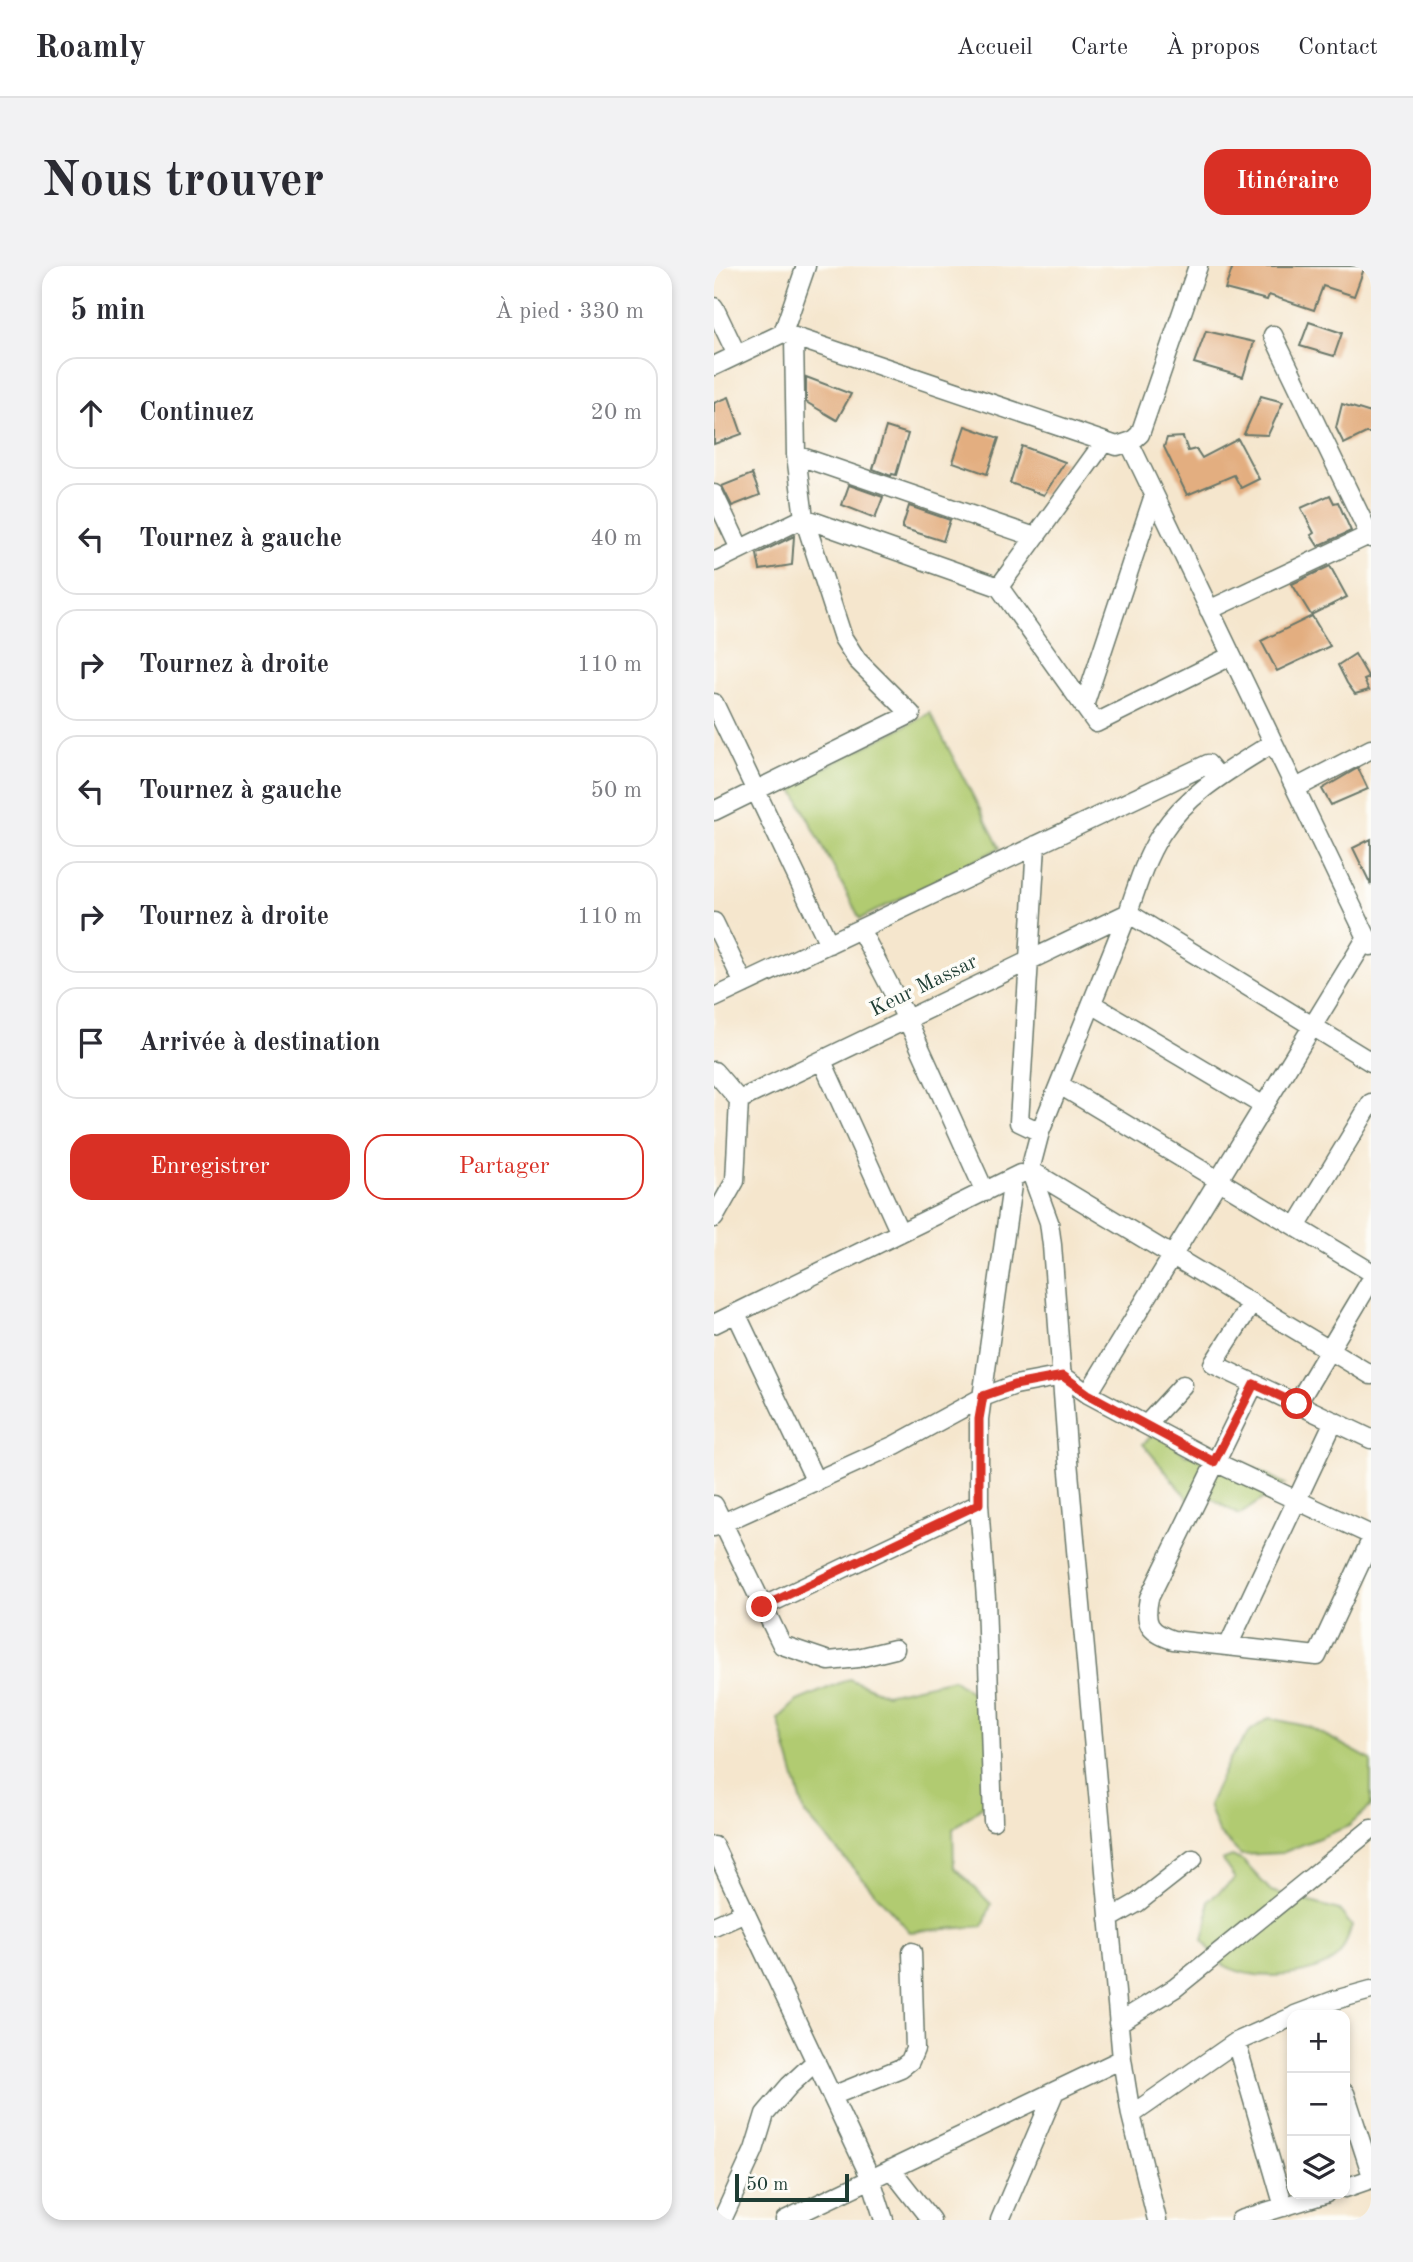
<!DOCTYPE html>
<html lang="fr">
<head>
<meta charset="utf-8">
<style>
  body { margin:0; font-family:"Old Standard TT",serif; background:#f2f2f3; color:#2b2b33 }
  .controls { position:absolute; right:21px; bottom:21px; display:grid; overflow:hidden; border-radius:14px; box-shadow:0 4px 10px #0003 }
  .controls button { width:63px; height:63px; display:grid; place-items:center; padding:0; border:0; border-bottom:2px solid #e1e1e2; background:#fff; color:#2b2b33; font:35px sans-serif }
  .scale { position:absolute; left:21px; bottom:18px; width:114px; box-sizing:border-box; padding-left:7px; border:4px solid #1f3d34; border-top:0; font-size:19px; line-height:24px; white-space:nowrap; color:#1f3d34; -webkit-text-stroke:5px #fdfcf7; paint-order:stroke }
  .stop { position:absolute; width:21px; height:21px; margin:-16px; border:5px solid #d93025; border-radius:50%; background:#fff }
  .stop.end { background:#d93025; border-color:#fff; box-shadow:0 2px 7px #0008 }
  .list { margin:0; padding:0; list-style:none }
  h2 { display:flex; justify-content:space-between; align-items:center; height:91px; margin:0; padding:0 28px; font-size:30px }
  h2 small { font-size:23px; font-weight:400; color:#7c7c81 }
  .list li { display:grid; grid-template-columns:46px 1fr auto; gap:21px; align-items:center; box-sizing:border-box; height:112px; margin:0 14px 14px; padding:0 14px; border:2px solid #e1e1e2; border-radius:21px }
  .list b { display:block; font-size:26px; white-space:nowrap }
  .list em { font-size:23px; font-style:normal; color:#7c7c81 }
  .actions { display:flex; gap:14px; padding:21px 28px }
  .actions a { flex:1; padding:16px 0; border:2px solid #d93025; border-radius:21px; text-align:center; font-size:24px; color:#d93025 }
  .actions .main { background:#d93025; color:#fff }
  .icon { flex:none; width:38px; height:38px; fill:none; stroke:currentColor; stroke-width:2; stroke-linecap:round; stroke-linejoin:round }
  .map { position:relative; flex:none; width:657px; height:1954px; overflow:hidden; border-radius:21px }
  header { display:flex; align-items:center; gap:42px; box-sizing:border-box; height:98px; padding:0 35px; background:#fff; border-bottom:2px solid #e1e1e2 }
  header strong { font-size:33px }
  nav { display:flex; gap:38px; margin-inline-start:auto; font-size:24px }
  .intro { display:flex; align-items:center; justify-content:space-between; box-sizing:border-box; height:168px; padding:0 42px }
  h1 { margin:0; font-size:49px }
  .button { padding:18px 32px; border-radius:21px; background:#d93025; color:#fff; font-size:24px; font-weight:700 }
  main { display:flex; gap:42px; padding:0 42px }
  aside { flex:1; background:#fff; border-radius:21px; box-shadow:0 4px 10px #0003 }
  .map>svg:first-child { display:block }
</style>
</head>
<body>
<header>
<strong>Roamly</strong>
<nav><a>Accueil</a><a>Carte</a><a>À propos</a><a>Contact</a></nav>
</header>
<div class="intro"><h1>Nous trouver</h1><a class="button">Itinéraire</a></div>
<main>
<aside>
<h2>5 min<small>À pied · 330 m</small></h2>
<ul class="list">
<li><svg class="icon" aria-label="ahead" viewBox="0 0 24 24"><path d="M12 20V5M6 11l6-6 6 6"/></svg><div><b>Continuez</b></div><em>20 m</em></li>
<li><svg class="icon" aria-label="left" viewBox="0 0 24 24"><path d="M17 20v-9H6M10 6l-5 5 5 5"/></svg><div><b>Tournez à gauche</b></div><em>40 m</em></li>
<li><svg class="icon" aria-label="right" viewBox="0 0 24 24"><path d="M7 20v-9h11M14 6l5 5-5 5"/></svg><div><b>Tournez à droite</b></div><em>110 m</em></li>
<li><svg class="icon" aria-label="left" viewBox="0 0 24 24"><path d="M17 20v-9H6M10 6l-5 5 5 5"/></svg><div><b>Tournez à gauche</b></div><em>50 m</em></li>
<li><svg class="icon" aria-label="right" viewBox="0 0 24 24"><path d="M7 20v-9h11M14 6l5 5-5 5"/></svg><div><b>Tournez à droite</b></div><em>110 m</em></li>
<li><svg class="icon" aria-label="arrive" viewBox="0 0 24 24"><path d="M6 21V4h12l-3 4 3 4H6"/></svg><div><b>Arrivée à destination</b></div></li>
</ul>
<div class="actions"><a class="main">Enregistrer</a><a>Partager</a></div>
</aside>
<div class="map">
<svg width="657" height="1954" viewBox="0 0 657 1954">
  <rect width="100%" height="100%" fill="#fdfcf7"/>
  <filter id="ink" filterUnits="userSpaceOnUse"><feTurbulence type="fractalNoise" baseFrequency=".0143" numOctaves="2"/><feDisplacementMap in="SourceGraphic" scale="14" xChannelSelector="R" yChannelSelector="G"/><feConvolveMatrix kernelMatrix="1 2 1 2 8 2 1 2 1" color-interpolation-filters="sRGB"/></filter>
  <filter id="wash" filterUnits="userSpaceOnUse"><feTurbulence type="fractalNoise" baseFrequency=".00686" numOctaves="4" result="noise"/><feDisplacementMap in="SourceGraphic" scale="28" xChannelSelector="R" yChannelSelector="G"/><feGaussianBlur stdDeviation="1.57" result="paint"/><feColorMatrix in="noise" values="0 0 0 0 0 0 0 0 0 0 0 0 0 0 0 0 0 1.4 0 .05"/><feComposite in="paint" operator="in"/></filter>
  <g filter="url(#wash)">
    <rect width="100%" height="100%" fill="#f5e6cd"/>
    <!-- green -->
    <path fill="#b1cb71" stroke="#688452" stroke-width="2" d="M216,447L286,582L146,653L77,519Z
      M442,1165L472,1189L502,1182L571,1218L525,1249L485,1224L475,1234L429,1178Z
      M135,1413L172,1428L239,1413L273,1438L285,1527L239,1563L240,1601L277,1638L269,1660L196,1666L91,1548L64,1453L83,1435Z
      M555,1452L596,1461L657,1494V1540L635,1560L568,1587L527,1589L504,1566L494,1539L515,1494L536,1465Z
      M518,1590L529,1595L557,1625L625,1644L638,1660C634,1669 631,1683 624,1690C599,1713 533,1717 505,1696C499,1691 494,1680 489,1674L494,1653V1635L521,1613L508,1594Z"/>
    <g id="blocks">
      <!-- building -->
      <path fill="#e3ae80" d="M519,0H651L640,30L609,20L600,44L555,29L553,34L511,23Z
        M595,56L628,67L620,90L586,80Z
        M492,65L540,76L529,111L480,97Z
        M92,111L137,128L123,154L92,136Z
        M547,130L569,136L554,169L530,168Z
        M15,131L28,168L0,178V137Z
        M628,138L657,147V167H652L630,178L622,162Z
        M251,160L285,172L273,208L239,196Z
        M172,161L194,168L182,209L178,208L177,210L159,203Z
        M469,171L474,185L482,183L488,192L524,173L545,213L527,222L520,209L473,229L450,181L453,172Z
        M308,180L351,196L330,229L296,217Z
        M38,208L46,229L18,240L8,220Z
        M135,219L169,231L161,252L128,239Z
        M616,229L620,237L624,236L637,265L604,280L597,269L600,267L587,242Z
        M195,240L236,254L229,275L188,262Z
        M80,270L78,299L46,304L43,288Z
        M616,300L633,331L597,349L578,318Z
        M598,350L616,380L563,405L547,375Z
        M641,388L655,412L650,414L655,424L641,428L633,417L624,399Z
        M644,502L654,523L617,539L608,523Z
        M657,573V619L639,582Z"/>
    </g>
  </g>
  <g filter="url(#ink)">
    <use href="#blocks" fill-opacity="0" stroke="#6a786a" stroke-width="2"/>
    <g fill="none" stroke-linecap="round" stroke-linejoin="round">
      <!-- minor casing -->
      <g stroke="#6a786a" stroke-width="21">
        <path id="minor" d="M0,41L23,89
          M72,68L403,180L418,175L426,168L484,0
          M559,69L657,272
          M0,100L69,67L92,0
          M415,176L657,680
          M82,189L321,271
          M0,228L26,283
          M0,296L90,252L285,321L382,457L517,390
          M285,321L390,176
          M495,344L655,269
          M0,437L115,678
          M370,440L440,229
          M582,522L657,483
          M0,545L197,448L143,394L129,372L90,252L82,189L80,71
          M322,579L305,856L326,866
          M0,656L30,718
          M146,663L193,753L271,926
          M0,732L494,498L505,511
          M378,738L550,840
          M108,795L186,967
          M0,805L25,834L21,915L0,952
          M346,819L657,1006
          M25,834L414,647L657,796
          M316,904L657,1109
          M582,961L657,837
          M538,1037L499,1098L657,1173
          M22,1047L102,1216
          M0,1058L306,908
          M540,1118L435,1332C430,1357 434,1366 459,1374L603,1390L657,1274
          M374,1128L653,671
          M583,1138L657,1014
          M432,1159L469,1119
          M0,1239L68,1379L115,1395L144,1392L181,1383
          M0,1261L181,1179L269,1131L301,1119L349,1110L374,1128L501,1196L657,1269
          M48,1341L265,1238
          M514,1380L620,1155
          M279,1555L272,1333L265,1238V1153L299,912
          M0,1580L157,1913L170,1954
          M395,1653L423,1637L479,1593
          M0,1660L31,1646
          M581,1749L621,1734L657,1724
          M404,1757L461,1722L657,1563
          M522,1776L570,1941
          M631,1827L657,1907
          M118,1830L187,1802L196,1795L201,1783L198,1686
          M417,1849L522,1776L578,1751
          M177,1903L217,1954
          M631,1922L657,1913
          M8,1954L40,1884L51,1848L75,1820L102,1795
          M71,1954L408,1793
          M286,1954L341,1825
          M443,1954L417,1849L408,1793L354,1195L338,979L335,956L316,904L326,866L414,647C423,620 432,591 447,568C474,526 519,502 559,477
          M526,1954L611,1928"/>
      </g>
      <!-- minor -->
      <use href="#minor" stroke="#fff" stroke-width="18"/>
    </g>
  </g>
  <g fill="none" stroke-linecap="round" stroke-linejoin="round" filter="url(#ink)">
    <!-- route -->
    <path stroke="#d93025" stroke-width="9" d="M48,1341L265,1238V1153L269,1130L301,1119L349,1110L374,1128L500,1196L540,1118L583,1138"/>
  </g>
  <g text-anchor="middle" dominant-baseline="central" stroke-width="7" stroke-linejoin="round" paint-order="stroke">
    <!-- street labels -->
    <g font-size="21" fill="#1f3d34" stroke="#fdfcf7">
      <text transform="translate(210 720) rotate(-26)">Keur Massar</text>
    </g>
  </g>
</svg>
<div class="controls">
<button>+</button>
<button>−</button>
<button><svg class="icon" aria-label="layers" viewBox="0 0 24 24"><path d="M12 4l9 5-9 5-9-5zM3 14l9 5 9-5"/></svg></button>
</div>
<div class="scale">50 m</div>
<div class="stop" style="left:583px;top:1138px"></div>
<div class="stop end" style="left:48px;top:1341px"></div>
</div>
</main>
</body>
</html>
